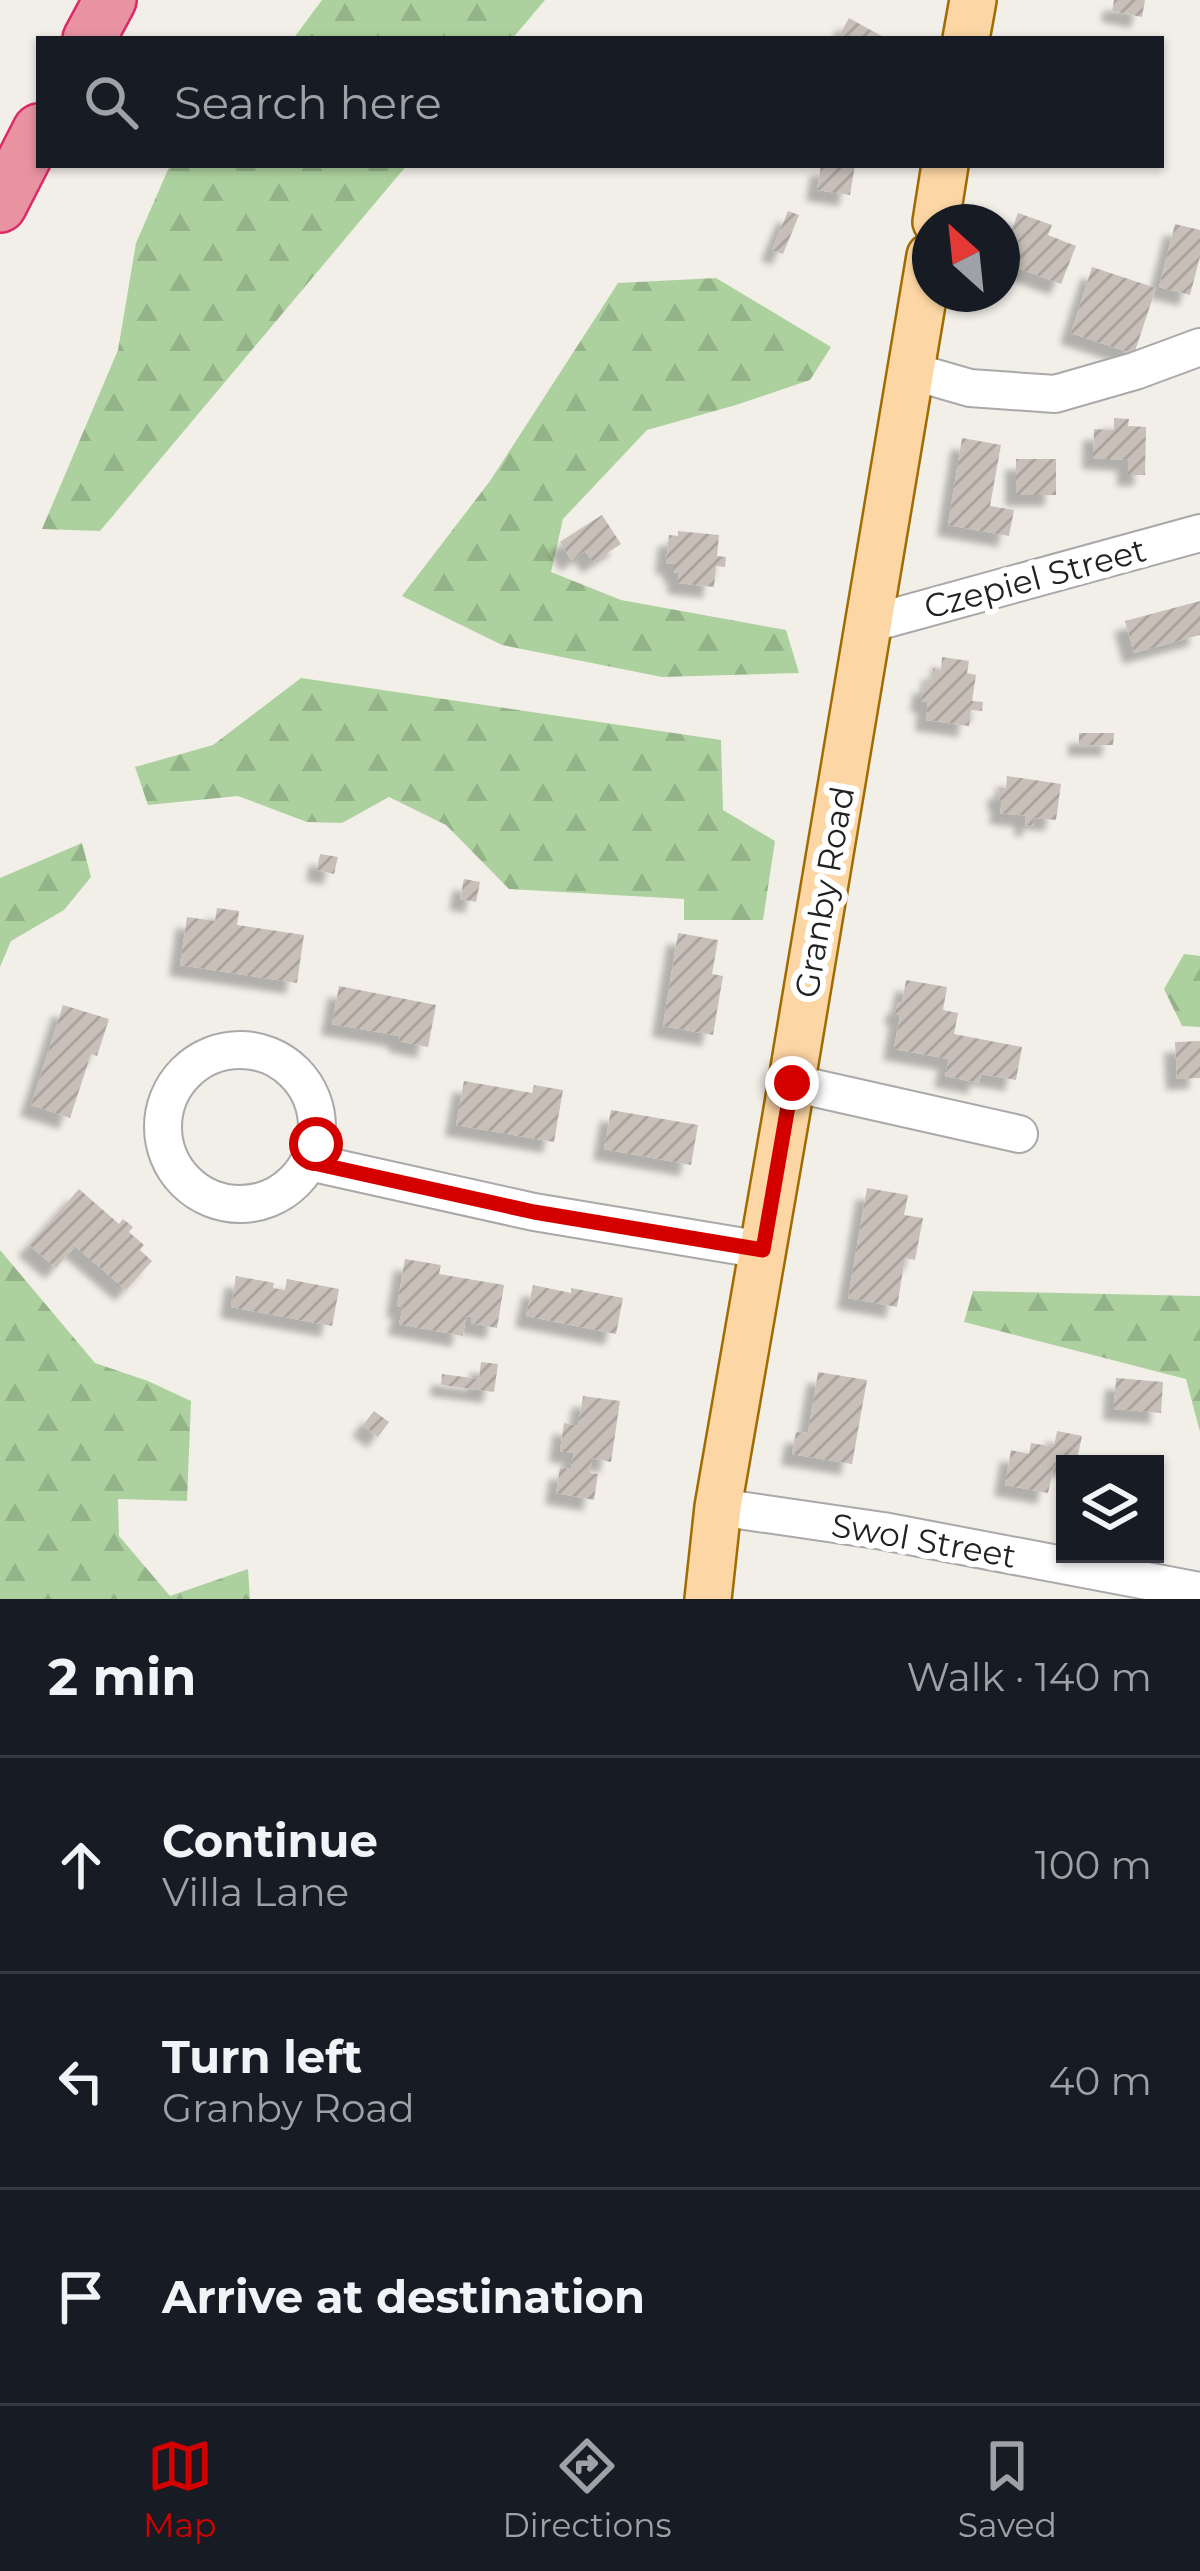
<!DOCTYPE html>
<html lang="en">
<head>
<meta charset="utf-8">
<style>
  body { margin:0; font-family:Montserrat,sans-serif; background:#242831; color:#f1f3f6 }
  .controls { position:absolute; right:36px; bottom:36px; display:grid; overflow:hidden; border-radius:0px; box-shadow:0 3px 9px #0004 }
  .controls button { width:108px; height:108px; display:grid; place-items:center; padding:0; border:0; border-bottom:3px solid #363941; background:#171b24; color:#f1f3f6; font:60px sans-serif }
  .compass { position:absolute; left:912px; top:204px; width:108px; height:108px; border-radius:50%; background:#171b24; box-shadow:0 3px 9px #0004; rotate:333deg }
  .stop { position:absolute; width:36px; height:36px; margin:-27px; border:9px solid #d40000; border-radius:50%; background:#fff }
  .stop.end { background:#d40000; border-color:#fff; box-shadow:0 3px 12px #0008 }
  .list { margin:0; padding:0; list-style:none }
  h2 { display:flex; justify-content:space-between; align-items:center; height:156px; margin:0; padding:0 48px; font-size:51px }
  h2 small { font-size:39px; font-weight:400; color:#9ea1a6 }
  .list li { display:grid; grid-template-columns:78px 1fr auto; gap:36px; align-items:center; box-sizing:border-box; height:216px; padding:0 48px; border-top:3px solid #363941 }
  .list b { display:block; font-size:45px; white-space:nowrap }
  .list p { margin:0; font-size:39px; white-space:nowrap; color:#9ea1a6 }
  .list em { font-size:39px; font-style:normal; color:#9ea1a6 }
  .icon { flex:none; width:66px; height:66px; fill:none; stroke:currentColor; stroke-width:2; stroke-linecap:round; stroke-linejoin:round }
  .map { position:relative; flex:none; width:1200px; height:1599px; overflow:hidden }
  .search { position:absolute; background:#171b24; box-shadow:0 3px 9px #0004; left:36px; right:36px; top:36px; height:132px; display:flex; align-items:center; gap:30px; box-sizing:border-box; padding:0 42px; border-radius:0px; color:#9ea1a6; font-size:45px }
  .sheet { height:804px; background:#171b24 }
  nav { display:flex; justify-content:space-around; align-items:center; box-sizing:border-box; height:168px; border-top:3px solid #363941; background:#171b24; font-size:33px; color:#9ea1a6 }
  nav a { display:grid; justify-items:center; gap:6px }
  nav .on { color:#d40000 }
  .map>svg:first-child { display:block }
</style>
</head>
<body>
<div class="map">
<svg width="1200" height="1599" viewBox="0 0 1200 1599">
  <defs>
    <pattern id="forest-firs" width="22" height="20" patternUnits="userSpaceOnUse" patternTransform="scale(3)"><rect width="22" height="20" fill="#add19e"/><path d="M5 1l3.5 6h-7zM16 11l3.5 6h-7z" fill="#95b388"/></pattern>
    <pattern id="building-hatch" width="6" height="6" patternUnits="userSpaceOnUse" patternTransform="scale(3)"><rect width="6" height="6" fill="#c7bfb8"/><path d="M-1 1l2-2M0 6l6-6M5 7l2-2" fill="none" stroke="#aba49e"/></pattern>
    <filter id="shadow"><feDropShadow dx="-11" dy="11" stdDeviation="3" flood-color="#0004"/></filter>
  </defs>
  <rect width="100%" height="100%" fill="#f2efe9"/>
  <!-- forest -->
  <path fill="url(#forest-firs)" d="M322,0H545L512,39H293Z
    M170,165H407L100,531L42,529L118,350L136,243Z
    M716,278L831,347L810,380L736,405L647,430L563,519L551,572L621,600L786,630L799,673L662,677L502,645L402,596L490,481L618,283Z
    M301,678L721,740L723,810L775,841L763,920H684V899L509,889L446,825L389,797L342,823L307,822L238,796L148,805L135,767L213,745Z
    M82,843L91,877L64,910L11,941L0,967V878Z
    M1184,954L1200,956V1027L1182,1026L1164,989Z
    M0,1250L95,1363L148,1381L191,1401L187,1501L118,1499L119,1536L170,1596L248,1569L250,1599H0Z
    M973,1291L1200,1296V1432L1186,1379L964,1322Z"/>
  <!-- building -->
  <path fill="url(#building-hatch)" filter="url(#shadow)" d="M1114,0H1145L1142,17L1112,11Z
    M849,18L887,39H837Z
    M821,165H855L850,195L817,190Z
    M788,211L799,215L783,254L772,250Z
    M1018,213L1052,225L1048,235L1076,246L1061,284L1002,262L1009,237L1004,235L1007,226L1012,229Z
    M1175,224L1200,230V257L1190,295L1159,287Z
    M1092,267L1156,288L1134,354L1071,333Z
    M1114,418L1129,419L1128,426L1146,427L1145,475H1128V460L1093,458L1094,429L1114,430Z
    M962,438L1001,445L990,506L1014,510L1009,536L948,525Z
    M1016,459H1056V495H1016Z
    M602,515L621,544L593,562L585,551L571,560L560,542Z
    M678,531L719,535L717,556L726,557L725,567L716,566L714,587L678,583L679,573L674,572V564L666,563L669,535L678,536Z
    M1200,601V635L1134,653L1125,621Z
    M942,657L969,661L967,673L976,675L972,701L983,702L982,711L971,710L969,726L926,720L928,702L921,701L924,682L931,683L933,668L941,670Z
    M1079,733H1114L1113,745H1079Z
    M1007,776L1061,784L1056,820L1034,818L1033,826L1025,825L1026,816L1000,813L1002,800L998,799L999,787L1006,788Z
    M320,854L338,857L334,874L317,870Z
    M464,879L480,882L476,902L460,899Z
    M217,908L239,911L237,925L304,935L297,983L180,965L187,917L215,921Z
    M678,933L718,940L712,974L723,976L713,1035L663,1026Z
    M906,980L947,987L943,1010L958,1013L954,1034L1022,1047L1016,1080L981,1074L979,1083L945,1076L949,1059L894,1049L900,1015L895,1014L898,1002L902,1003Z
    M339,986L436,1005L428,1047L399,1041L400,1036L332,1024Z
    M63,1005L109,1019L97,1056L91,1054L70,1118L31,1105Z
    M1200,1041V1078L1177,1079L1175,1042Z
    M464,1081L532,1093L534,1085L563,1090L554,1142L456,1125Z
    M611,1110L698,1125L691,1165L604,1149Z
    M867,1188L908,1195L904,1215L923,1218L915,1260L905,1258L897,1307L848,1298Z
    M79,1189L119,1224L123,1219L133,1227L129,1232L144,1245L140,1250L152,1261L126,1290L75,1246L56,1268L29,1245Z
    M405,1259L441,1265L439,1274L504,1285L497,1328L471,1323L472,1317L466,1316L463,1336L399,1324L403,1307L397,1306Z
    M236,1276L274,1283L273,1288L285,1290L287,1279L339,1289L332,1326L231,1307Z
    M533,1285L571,1293V1288L623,1298L616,1334L526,1316Z
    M481,1362L498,1364L494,1392L441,1385L442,1374L479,1379Z
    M818,1372L867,1380L852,1464L792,1454L796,1432L808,1433Z
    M1116,1378L1163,1382L1161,1413L1114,1409Z
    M583,1396L620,1401L611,1462L592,1458L590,1473L598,1474L594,1500L556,1493L560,1468L571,1469L574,1453L560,1451L564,1423L578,1426Z
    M374,1411L389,1422L378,1437L363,1425Z
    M1057,1431L1082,1436L1076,1464H1065V1467L1054,1465L1048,1493L1005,1485L1011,1450L1029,1454L1031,1443L1054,1447Z"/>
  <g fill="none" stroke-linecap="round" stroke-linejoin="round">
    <!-- minor casing -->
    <g stroke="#a9a9a9" stroke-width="40">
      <path id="minor" d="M911,371L970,388L1055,394L1135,371L1200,347
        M869,624L1200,533
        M163 1127a77 77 0 1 1 154 0a77 77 0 1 1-154 0Z
        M792,1083L1019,1134
        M309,1162L534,1212L763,1250
        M718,1507L883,1531L1200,1591"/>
    </g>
    <!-- major casing -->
    <g stroke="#a06b00" stroke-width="50">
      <path id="major" d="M966,39L973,0
        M936,222L945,165
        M708,1599L718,1507L786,1116L930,256"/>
    </g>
    <!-- highway casing -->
    <g stroke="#dc2a67" stroke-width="56">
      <path id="highway" d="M89,39L110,0
        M0,206L39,130"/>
    </g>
    <!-- minor -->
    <use href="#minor" stroke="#fff" stroke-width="36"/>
    <!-- major -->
    <use href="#major" stroke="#fcd6a4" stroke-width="45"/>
    <!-- highway -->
    <use href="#highway" stroke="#e892a2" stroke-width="51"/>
  </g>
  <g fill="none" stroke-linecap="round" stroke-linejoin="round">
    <!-- route -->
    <path stroke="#d40000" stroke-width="15" d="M316,1144L309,1162L534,1212L763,1250L792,1083"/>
  </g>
  <g text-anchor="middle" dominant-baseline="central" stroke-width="12" stroke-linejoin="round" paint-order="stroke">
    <!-- street labels -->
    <g font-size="33" fill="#222" stroke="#fff">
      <text transform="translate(1035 578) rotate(-15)">Czepiel Street</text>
      <text transform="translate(824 892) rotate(-80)">Granby Road</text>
      <text transform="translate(924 1540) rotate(10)">Swol Street</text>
    </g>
  </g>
</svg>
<div class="controls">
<button><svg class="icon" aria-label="layers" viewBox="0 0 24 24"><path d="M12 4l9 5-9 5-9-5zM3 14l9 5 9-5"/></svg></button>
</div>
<svg class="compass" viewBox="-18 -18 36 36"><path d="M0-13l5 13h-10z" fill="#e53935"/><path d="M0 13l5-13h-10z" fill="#9ea1a6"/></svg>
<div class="stop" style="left:316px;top:1144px"></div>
<div class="stop end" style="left:792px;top:1083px"></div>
<div class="search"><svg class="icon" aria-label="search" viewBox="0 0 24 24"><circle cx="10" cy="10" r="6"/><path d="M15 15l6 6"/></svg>Search here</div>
</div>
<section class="sheet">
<h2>2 min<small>Walk · 140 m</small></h2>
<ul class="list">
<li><svg class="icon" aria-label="ahead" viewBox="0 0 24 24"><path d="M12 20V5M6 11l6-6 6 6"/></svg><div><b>Continue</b><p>Villa Lane</p></div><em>100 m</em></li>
<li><svg class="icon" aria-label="left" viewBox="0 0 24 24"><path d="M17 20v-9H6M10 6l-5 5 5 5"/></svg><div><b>Turn left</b><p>Granby Road</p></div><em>40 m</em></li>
<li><svg class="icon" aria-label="arrive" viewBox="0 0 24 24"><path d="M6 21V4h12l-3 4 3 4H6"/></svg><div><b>Arrive at destination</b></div></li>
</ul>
</section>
<nav>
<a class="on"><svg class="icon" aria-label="map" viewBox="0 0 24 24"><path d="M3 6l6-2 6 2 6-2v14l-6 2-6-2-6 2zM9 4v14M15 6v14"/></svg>Map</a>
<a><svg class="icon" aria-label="directions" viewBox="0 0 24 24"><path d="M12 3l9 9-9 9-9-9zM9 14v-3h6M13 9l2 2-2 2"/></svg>Directions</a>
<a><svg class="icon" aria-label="saved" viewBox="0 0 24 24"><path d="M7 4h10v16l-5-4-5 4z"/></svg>Saved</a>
</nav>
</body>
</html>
